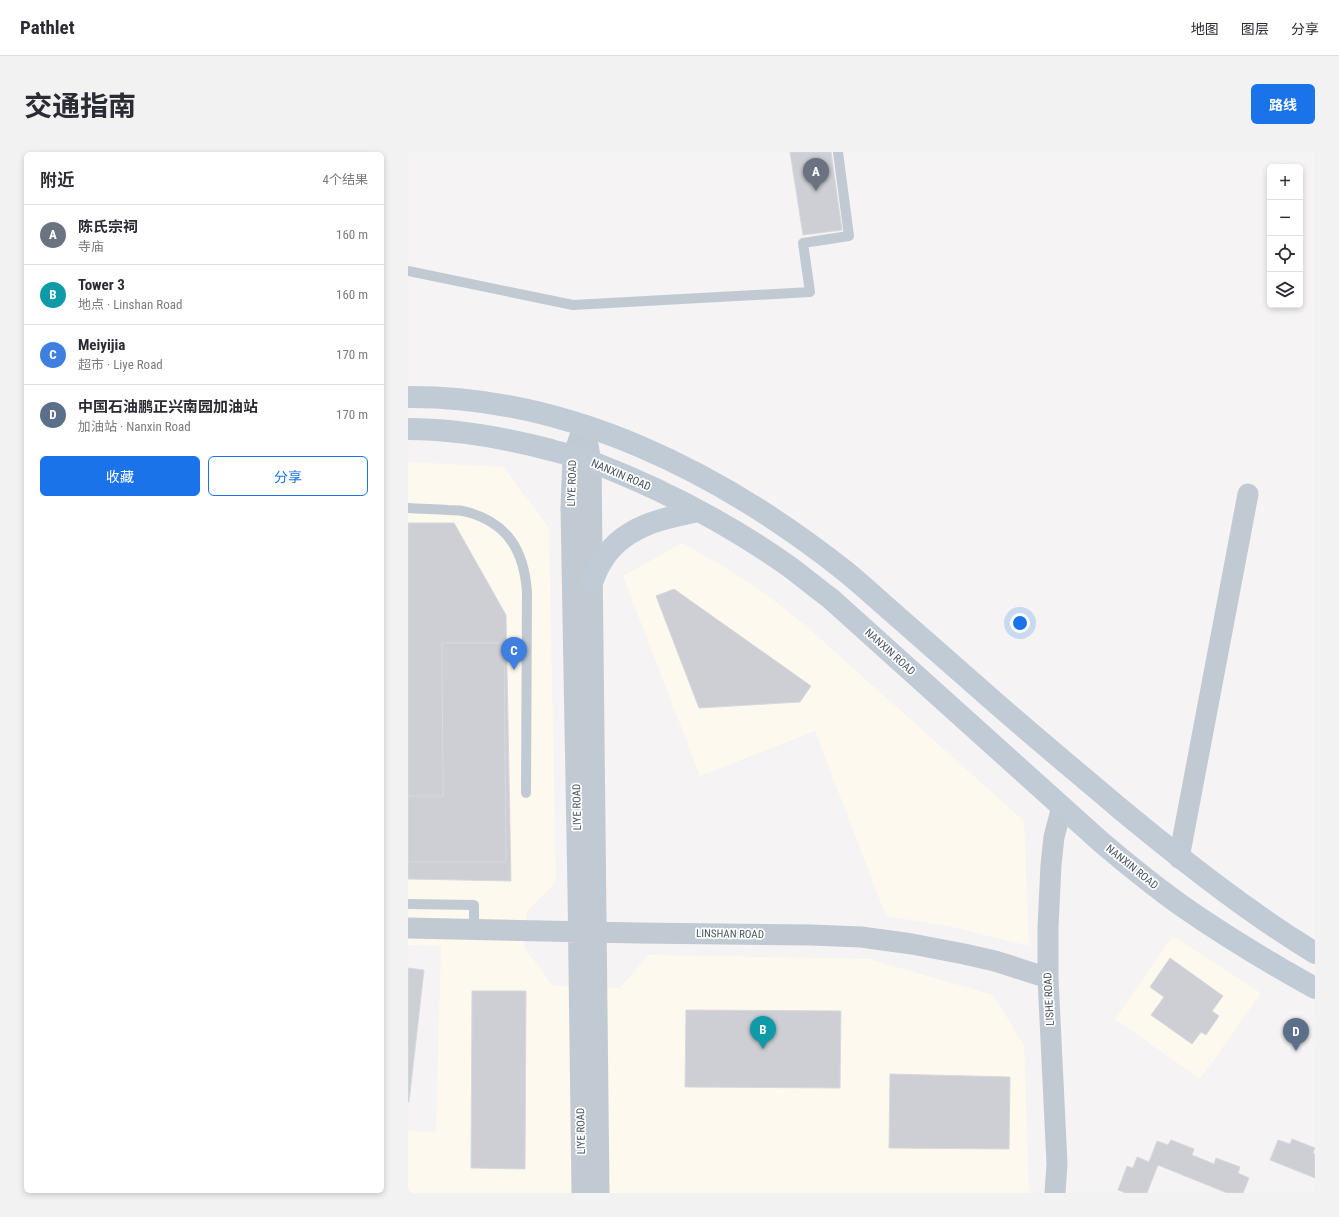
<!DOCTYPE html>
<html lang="zh">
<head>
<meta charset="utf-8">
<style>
  body { margin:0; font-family:"Roboto Condensed","Noto Sans SC",sans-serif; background:#f2f2f3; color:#2b2b33 }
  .controls { position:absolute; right:12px; top:12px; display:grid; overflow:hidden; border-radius:6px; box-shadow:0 2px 6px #0003 }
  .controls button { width:36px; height:36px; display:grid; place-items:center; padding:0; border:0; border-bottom:1px solid #e1e1e2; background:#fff; color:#2b2b33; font:20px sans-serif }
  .you { position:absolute; left:612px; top:471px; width:14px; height:14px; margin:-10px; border:3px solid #fff; border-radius:50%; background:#1a73e8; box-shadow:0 0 0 6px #1a73e833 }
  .badge { display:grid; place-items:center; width:26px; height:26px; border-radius:50%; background:#1a73e8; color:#fff; font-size:13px; font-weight:700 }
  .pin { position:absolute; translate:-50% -33px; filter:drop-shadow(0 1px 2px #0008) }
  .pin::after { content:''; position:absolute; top:21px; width:14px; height:12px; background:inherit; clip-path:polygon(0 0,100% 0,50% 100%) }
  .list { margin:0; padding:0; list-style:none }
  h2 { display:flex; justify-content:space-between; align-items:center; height:52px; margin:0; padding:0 16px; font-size:17px }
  h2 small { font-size:13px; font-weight:400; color:#7c7c81 }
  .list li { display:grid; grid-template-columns:26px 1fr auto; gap:12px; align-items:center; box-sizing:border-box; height:60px; padding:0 16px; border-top:1px solid #e1e1e2 }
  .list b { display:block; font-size:15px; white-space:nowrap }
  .list p { margin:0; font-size:13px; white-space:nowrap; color:#7c7c81 }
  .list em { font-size:13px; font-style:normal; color:#7c7c81 }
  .actions { display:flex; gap:8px; padding:12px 16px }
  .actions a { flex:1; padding:9px 0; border:1px solid #1a73e8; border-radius:6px; text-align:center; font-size:14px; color:#1a73e8 }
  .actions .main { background:#1a73e8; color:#fff }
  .icon { flex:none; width:22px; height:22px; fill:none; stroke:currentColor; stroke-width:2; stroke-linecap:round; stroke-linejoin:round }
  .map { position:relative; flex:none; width:907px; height:1041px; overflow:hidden; border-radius:6px }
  header { display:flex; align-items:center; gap:24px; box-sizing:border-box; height:56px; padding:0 20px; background:#fff; border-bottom:1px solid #e1e1e2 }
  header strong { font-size:19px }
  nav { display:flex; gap:22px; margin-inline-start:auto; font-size:14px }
  .intro { display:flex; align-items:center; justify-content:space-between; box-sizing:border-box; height:96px; padding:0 24px }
  h1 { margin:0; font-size:28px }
  .button { padding:10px 18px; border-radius:6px; background:#1a73e8; color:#fff; font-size:14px; font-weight:700 }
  main { display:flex; gap:24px; padding:0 24px }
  aside { flex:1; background:#fff; border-radius:6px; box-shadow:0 2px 6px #0003 }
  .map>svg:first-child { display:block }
</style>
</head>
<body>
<header>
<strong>Pathlet</strong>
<nav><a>地图</a><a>图层</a><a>分享</a></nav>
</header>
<div class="intro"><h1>交通指南</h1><a class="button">路线</a></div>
<main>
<aside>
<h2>附近<small>4个结果</small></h2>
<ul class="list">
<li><span class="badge" style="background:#6b7280">A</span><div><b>陈氏宗祠</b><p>寺庙</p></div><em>160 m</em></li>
<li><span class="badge" style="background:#0f9aa8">B</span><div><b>Tower 3</b><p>地点 · Linshan Road</p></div><em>160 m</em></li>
<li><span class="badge" style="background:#3f7fe0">C</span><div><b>Meiyijia</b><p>超市 · Liye Road</p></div><em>170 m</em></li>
<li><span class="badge" style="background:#5c6f8a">D</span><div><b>中国石油鹏正兴南园加油站</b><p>加油站 · Nanxin Road</p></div><em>170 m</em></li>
</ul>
<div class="actions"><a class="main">收藏</a><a>分享</a></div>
</aside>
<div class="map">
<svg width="907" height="1041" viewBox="0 0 907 1041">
  <rect width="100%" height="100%" fill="#f5f3f3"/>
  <!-- commercial -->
  <path fill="#fdf9ef" d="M0,310L95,315L141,375L148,730L119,759L116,795L145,834L212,836L240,803L461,807L585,843L616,893L621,1041H0V979L28,980L33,794L0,793Z
    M274,391L315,414L359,443L398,474L616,669L621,794L540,774L478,764L407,579L292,624L215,424Z
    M765,784L853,841L792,927L707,867Z"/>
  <!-- building -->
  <path fill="#cdcfd5" stroke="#d7d9de" d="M382,0H423L434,78L395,83Z
    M0,371H46L98,463L103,729L0,727Z
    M266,437L403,534L392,550L291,556L248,444Z
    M34,491H96L98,710H0V644H35Z
    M762,806L815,844L804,859L811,864L798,883L793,880L784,892L743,863L756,845L742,835Z
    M0,816L16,818L1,950H0Z
    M64,839H118L117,1017L63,1016Z
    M278,858L433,859L432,936L277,935Z
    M482,922L602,925L601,997L481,996Z
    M884,987L907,996L905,1001L907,1002V1026L862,1008L870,988L882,992Z
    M763,988L786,997L784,1003L806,1012L808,1006L832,1015L830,1021L841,1026L835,1041H819L750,1013L739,1041H715L716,1040L710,1038L719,1014L725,1016L729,1005L741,1010L749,989L760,993Z"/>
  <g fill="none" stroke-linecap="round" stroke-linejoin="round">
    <!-- service -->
    <path stroke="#c1cad2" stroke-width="10" d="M0,119L165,153L402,140L395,91L441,84L430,0
      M0,356C13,357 27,357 40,358C46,358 53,358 59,360C100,371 116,399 119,440L118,641
      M0,752L66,753V777"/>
    <!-- minor -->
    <path stroke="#c1cad2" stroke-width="21" d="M180,293L183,310L191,1041
      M771,706L840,342
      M0,776L231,781L403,783L453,785L504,792L556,802L587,809L640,826
      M174,1041L170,739L163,355L165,304L176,273
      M647,1041L649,1012L640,826V775L643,713L646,685L654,655"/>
    <!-- secondary -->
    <path stroke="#c1cbd6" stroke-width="22" d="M0,245C162,244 313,321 437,419C453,432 468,446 483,459C513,485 543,512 573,538C618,578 664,616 710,655C773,707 837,758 907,801
      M0,277C48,277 97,286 143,298C157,302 171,305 184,310C252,336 319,371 379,413C393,423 407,435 422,446L693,690C719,712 746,734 774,754C817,784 862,811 907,836
      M184,430C187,424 189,417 193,411C213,375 254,366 291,359"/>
  </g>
  <g text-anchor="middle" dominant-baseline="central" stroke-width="3.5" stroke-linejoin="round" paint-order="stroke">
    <!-- street labels -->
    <g font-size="11" fill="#4a5661" stroke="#fff">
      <text transform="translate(213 323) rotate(23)">NANXIN ROAD</text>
      <text transform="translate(164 331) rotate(-88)">LIYE ROAD</text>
      <text transform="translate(482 500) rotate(42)">NANXIN ROAD</text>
      <text transform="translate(169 655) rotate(-91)">LIYE ROAD</text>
      <text transform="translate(724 715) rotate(39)">NANXIN ROAD</text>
      <text transform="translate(322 782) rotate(1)">LINSHAN ROAD</text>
      <text transform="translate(641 847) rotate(-93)">LISHE ROAD</text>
      <text transform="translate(173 979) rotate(-91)">LIYE ROAD</text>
    </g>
  </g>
</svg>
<div class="controls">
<button>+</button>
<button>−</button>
<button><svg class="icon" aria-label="locate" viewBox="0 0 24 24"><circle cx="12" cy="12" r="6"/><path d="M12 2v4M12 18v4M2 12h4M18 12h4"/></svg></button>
<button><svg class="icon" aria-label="layers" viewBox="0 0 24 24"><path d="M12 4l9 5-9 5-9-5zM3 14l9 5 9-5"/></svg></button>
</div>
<div class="you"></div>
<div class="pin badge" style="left:408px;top:39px;background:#6b7280">A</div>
<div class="pin badge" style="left:355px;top:897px;background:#0f9aa8">B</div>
<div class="pin badge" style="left:106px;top:518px;background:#3f7fe0">C</div>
<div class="pin badge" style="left:888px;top:899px;background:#5c6f8a">D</div>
</div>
</main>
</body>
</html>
